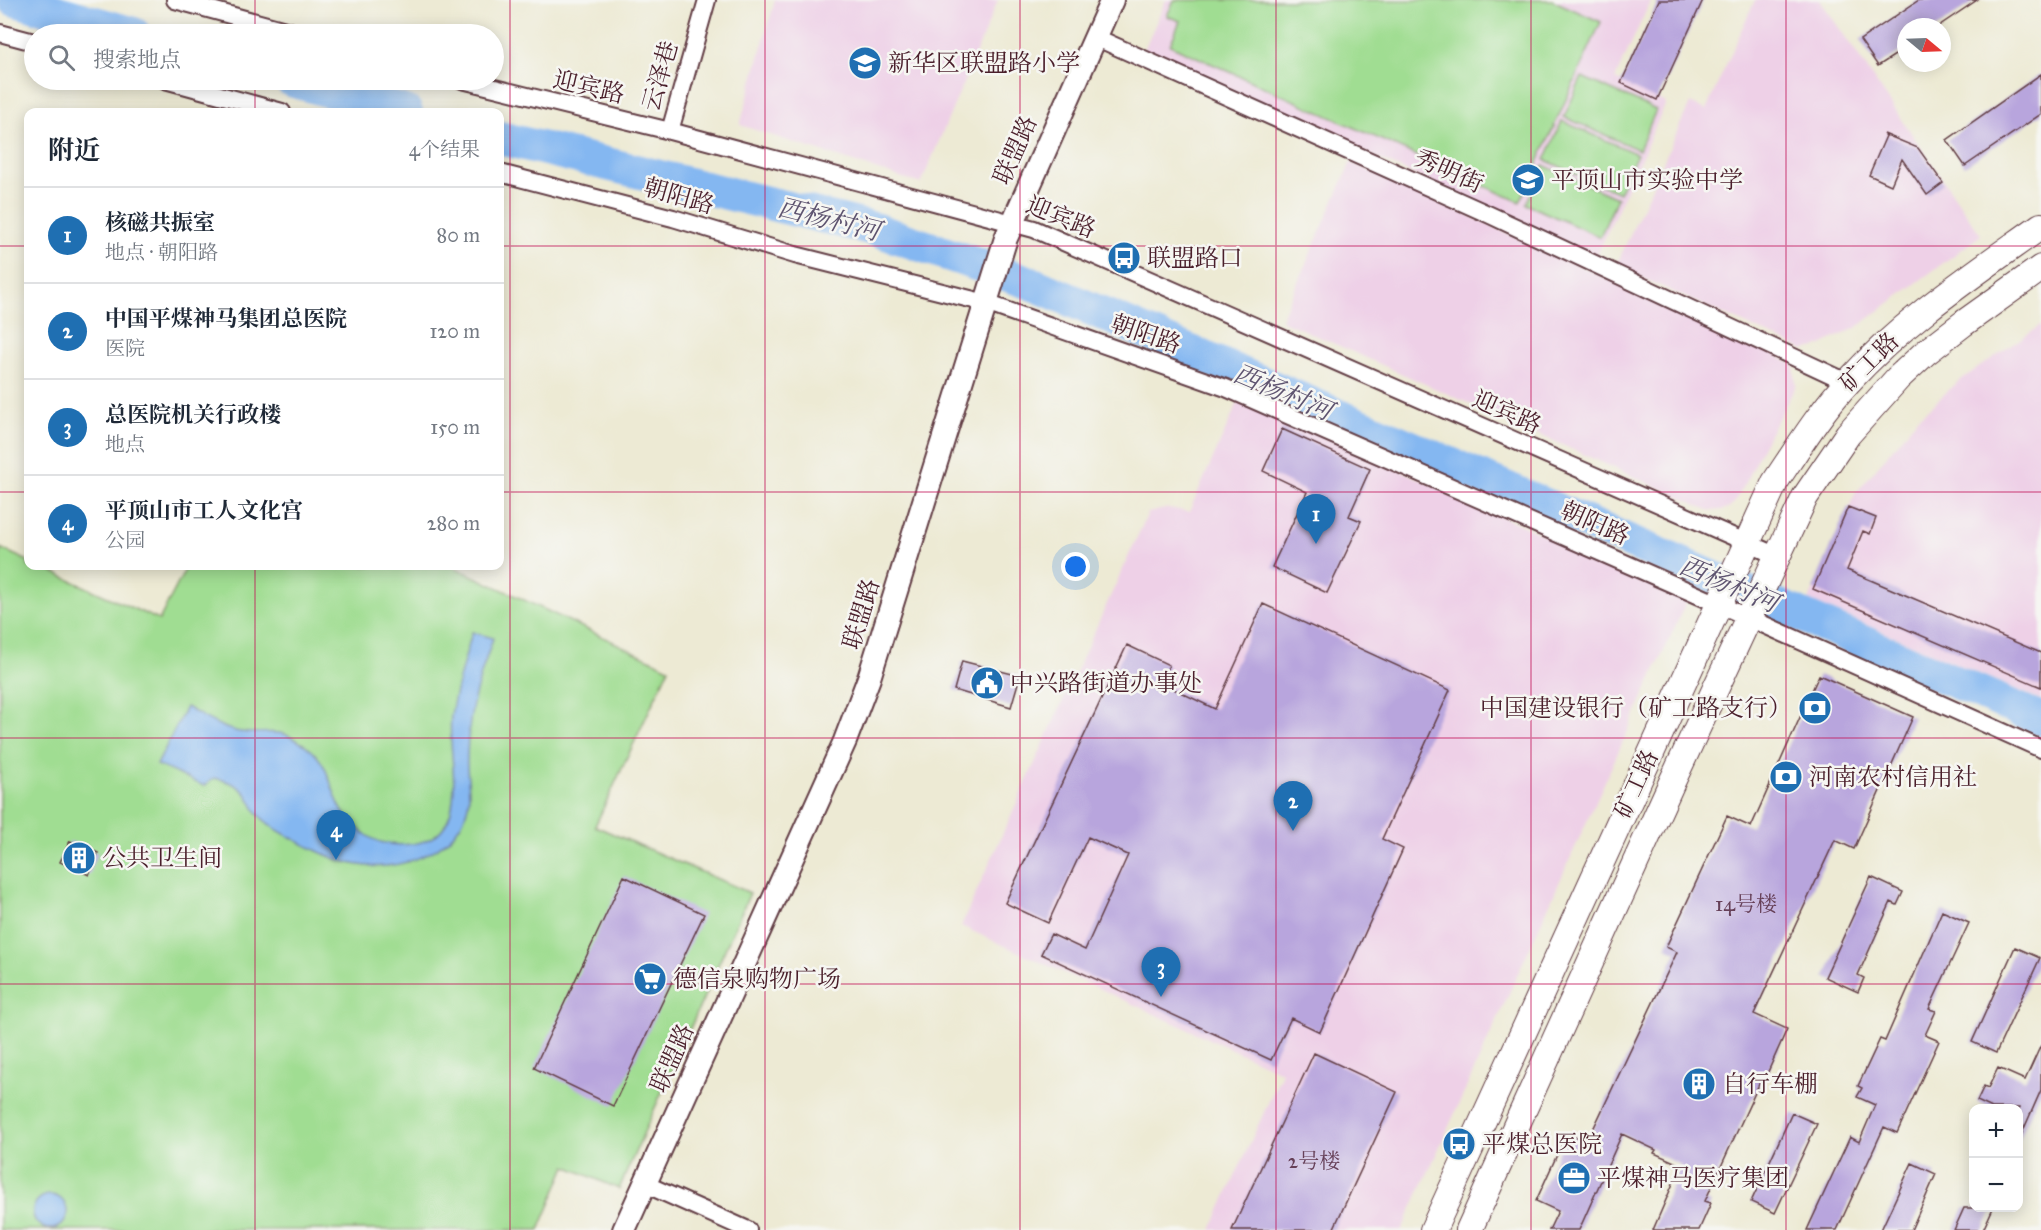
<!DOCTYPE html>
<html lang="zh">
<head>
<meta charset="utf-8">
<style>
  body { margin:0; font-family:"IM FELL Great Primer","Noto Serif SC",serif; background:#f2f2f3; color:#1f2937 }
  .controls { position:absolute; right:18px; bottom:18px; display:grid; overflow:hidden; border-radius:12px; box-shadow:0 3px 15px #0003 }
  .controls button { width:54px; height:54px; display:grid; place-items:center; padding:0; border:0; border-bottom:2px solid #e0e1e3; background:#fff; color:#1f2937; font:30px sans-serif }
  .compass { position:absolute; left:1897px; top:18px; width:54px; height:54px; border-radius:50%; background:#fff; box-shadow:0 3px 15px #0003; rotate:109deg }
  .you { position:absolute; left:1076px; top:567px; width:21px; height:21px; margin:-15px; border:4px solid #fff; border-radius:50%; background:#1a73e8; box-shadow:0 0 0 9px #1a73e833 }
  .badge { display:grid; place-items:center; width:39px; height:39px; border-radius:50%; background:#1f6fb2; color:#fff; font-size:20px; font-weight:700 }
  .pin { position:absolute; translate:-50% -50px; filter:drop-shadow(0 2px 3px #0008) }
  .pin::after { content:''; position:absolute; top:32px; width:21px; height:18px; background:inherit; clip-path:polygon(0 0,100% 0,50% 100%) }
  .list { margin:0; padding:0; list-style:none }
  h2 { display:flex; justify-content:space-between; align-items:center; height:78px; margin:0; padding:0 24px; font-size:26px }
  h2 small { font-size:20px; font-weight:400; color:#747a83 }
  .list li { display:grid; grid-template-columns:39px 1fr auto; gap:18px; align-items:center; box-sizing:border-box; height:96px; padding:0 24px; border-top:2px solid #e0e1e3 }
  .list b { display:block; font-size:22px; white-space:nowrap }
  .list p { margin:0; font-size:20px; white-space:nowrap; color:#747a83 }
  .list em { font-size:20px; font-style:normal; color:#747a83 }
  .icon { flex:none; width:33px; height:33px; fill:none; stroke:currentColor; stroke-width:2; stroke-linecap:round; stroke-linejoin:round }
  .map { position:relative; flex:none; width:2041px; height:1230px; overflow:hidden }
  .search { position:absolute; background:#fff; box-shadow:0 3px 15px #0003; left:24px; top:24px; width:480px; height:66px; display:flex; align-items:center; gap:15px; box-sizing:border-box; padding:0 21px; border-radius:33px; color:#747a83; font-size:22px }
  .panel { position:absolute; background:#fff; box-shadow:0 3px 15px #0003; left:24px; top:108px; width:480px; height:462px; border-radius:12px }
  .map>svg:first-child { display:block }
</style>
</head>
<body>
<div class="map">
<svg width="2041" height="1230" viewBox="0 0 2041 1230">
  <rect width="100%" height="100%" fill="#f6f6f2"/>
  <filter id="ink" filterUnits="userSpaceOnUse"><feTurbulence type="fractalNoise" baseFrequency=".0167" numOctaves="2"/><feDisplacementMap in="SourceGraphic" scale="12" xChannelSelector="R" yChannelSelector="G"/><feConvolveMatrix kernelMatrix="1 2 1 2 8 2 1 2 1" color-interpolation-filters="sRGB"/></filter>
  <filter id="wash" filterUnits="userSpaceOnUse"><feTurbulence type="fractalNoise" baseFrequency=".008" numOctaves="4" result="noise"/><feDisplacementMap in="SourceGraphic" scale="24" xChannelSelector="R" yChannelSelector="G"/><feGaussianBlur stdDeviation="1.35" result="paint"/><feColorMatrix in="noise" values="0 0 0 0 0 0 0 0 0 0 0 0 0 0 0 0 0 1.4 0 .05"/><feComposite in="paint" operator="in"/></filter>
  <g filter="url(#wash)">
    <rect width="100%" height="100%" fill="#edead4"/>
    <!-- built -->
    <path fill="#eed0e7" d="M775,0H998L921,184L740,125Z
      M1166,0H1651L1615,79L1666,103L1596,257L1143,52Z
      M1755,0H1820L1981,235L1856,328L1817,347L1803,350L1616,266L1690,103L1706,110Z
      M1351,162L1776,355L1794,365L1796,386L1764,444L1736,501L1729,508L1721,510L1711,511L1281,320Z
      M2041,325V700L1809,600L1855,494L1918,418L1959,381Z
      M1240,398L1687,600L1402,1230H1211L1282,1072L961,926L1148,513L1169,508L1189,512Z"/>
    <!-- green -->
    <path fill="#a0dd92" stroke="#757e5e" stroke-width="1.5" d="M1174,0H1552L1601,22L1520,202L1170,45L1180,21L1167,16Z
      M1582,77L1656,110L1639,150L1564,117Z
      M1562,121L1637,154L1619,193L1545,160Z
      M1543,165L1617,198L1600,237L1526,204Z
      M0,548L28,561V566H39L159,620L187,566H452L669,668L595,826L750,893L619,1189L566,1166L539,1230H0Z"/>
    <!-- water -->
    <path fill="#84b7f1" stroke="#676b8e" stroke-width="1.5" d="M472,632L493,638C484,666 473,694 470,722C468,735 467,750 467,763C467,780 472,797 466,813C452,853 398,872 359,865C339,862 321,853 303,844C288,836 269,827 258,814C253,808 251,800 246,794C239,785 225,780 214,778L204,786L157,765L186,707C201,715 218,727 235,731C251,735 267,731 280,733C288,734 298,741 305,745C333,765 328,790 345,815C350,822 358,828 365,834C378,844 396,846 412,844C476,835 446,758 451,716C455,688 465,659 472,632Z
      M33 1212a17 17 0 1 1 34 0a17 17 0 1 1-34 0Z"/>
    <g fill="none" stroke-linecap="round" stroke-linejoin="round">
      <!-- river -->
      <path stroke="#84b7f1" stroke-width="34" d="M15,0L134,34
        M291,80L406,112
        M500,138L874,229L1031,283L2041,719"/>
    </g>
    <g id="blocks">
      <!-- building -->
      <path fill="#b8a5dd" d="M1659,0H1703L1657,100L1621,83Z
        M1919,0H1977L1937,27H1906V48L1878,66L1860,40Z
        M2041,74V114L1965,166L1947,140Z
        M1884,134L1918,148L1943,183L1927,195L1902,159L1891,185L1869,175L1886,136Z
        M1282,429L1370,469L1349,516L1361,521L1327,593L1272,567L1307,492L1263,471Z
        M1848,507L1876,518L1870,534L1863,531L1847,570L2041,653V687L1813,589Z
        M1263,604L1450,690L1382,839L1403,849L1320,1032L1291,1018L1271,1060L1041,954L1051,934L1085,950L1128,855L1088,837L1048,923L1005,903L1127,645L1169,665L1161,683L1215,709Z
        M962,661L1020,676L1011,707L954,690Z
        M1819,675L1913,717L1854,849L1835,840L1754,1014L1787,1029L1763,1083L1760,1082L1705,1201L1711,1203L1699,1230H1653L1681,1165L1654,1153L1656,1150L1622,1134L1579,1230H1549L1558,1211L1536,1201L1567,1133L1587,1142L1677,952L1666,947L1727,816L1751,827Z
        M70,841L98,853L89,875L60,862Z
        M624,876L704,914L613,1106L534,1068Z
        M1871,877L1903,892L1897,905L1891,902L1858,975L1864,978L1858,992L1825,977Z
        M1942,911L1969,923L1929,1009L1936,1011L1925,1035L1939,1041L1897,1133L1884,1127L1837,1230H1807L1850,1137L1859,1142L1875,1105L1857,1097L1862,1088L1858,1086L1880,1039L1885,1041Z
        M2015,947L2040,958L1996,1053L1972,1042Z
        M2041,1045V1090L2019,1140V1108H1992L1977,1101L1984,1086L1988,1088L1998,1068L2025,1080Z
        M1314,1053L1397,1092L1333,1230H1232Z
        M1792,1113L1817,1124L1775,1213L1751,1202Z
        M1912,1163L1936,1174L1911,1230H1881Z
        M1964,1208H1993L1983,1230H1954Z"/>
    </g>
  </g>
  <g filter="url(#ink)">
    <use href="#blocks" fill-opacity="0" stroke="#623d44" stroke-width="1.5"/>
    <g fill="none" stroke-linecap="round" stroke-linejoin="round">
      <!-- street casing -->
      <g stroke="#623d44" stroke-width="20">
        <path id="street" d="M175,0L300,34
          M0,33L34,42
          M1095,37L1490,215L1847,382
          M165,80L282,112
          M462,80L670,131L1034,229L1777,556
          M670,131L707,0
          M500,173L673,218L795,255L986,303L1226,388L1718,604L2041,749
          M645,1184L748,1230"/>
      </g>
      <!-- secondary casing -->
      <g stroke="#623d44" stroke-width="26">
        <path id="secondary" d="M624,1230L845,741L869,678L1006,238L1112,0"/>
      </g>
      <!-- primary casing -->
      <g stroke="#623d44" stroke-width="28">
        <path id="primary" d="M1433,1230L1775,482C1798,448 1820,412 1848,382C1904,320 1974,274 2041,226
          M1469,1230L1672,782L1805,497L1848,434L1898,378L1925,353L1964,323L2041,268"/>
      </g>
      <!-- street -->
      <use href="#street" stroke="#fff" stroke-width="16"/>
      <!-- secondary -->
      <use href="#secondary" stroke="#fff" stroke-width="22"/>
      <!-- primary -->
      <use href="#primary" stroke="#fff" stroke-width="26"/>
    </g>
  </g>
  <!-- grid -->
  <path fill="none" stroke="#c2185b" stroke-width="1.5" stroke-opacity="0.55" d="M255,0V34M510,0V1230M765,0V1230M1020,0V1230M1276,0V1230M1531,0V1230M1786,0V1230M255,80V112M0,246H28M500,246H2041M0,492H28M500,492H2041M255,566V1230M0,738H2041M0,984H2041"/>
  <!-- icons -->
  <defs>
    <g id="school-disc" transform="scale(1.725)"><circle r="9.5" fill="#1f6fb2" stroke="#f6f6f2"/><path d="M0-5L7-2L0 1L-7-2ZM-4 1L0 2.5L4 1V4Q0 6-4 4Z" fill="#fff"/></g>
    <g id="bus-disc" transform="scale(1.725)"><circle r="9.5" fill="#1f6fb2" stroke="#f6f6f2"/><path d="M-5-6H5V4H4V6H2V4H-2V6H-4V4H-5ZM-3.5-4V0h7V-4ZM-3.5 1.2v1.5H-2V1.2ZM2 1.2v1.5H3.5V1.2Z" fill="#fff"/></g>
    <g id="civic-disc" transform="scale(1.725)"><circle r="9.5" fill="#1f6fb2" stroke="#f6f6f2"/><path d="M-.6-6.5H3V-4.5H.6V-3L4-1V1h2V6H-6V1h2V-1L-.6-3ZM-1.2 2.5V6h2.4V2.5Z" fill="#fff"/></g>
    <g id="bank-disc" transform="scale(1.725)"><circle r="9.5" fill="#1f6fb2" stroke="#f6f6f2"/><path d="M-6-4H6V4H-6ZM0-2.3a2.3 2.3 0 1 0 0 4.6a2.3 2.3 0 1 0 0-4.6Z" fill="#fff"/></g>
    <g id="building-disc" transform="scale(1.725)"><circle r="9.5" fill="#1f6fb2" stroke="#f6f6f2"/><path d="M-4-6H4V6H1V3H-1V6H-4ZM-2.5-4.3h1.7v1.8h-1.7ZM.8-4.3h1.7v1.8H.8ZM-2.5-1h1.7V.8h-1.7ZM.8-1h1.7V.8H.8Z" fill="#fff"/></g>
    <g id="supermarket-disc" transform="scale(1.725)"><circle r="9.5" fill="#1f6fb2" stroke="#f6f6f2"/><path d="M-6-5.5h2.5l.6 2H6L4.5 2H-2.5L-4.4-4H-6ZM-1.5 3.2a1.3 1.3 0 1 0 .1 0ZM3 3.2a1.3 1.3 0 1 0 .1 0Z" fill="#fff"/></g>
    <g id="office-disc" transform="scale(1.725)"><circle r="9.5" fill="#1f6fb2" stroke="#f6f6f2"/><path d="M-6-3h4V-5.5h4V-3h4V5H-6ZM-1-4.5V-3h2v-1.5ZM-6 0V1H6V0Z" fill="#fff"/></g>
  </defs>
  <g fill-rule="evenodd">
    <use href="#school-disc" x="865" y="63"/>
    <use href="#school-disc" x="1528" y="180"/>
    <use href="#bus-disc" x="1124" y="258"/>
    <use href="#civic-disc" x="987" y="683"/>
    <use href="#bank-disc" x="1815" y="708"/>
    <use href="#bank-disc" x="1786" y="777"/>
    <use href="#building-disc" x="79" y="858"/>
    <use href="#supermarket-disc" x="650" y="979"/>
    <use href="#building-disc" x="1699" y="1084"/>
    <use href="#bus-disc" x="1459" y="1144"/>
    <use href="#office-disc" x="1574" y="1178"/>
  </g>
  <g text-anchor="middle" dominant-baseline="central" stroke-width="5" stroke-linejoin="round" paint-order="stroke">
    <!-- number labels -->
    <g font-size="21" fill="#664058">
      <text x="1746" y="904">14号楼</text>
      <text x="1314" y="1161">2号楼</text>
    </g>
    <!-- poi labels -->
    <g font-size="24" fill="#4a1f2b" stroke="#f6f6f2" text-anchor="start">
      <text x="888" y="63">新华区联盟路小学</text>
      <text x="1551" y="180">平顶山市实验中学</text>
      <text x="1147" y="258">联盟路口</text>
      <text x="1010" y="683">中兴路街道办事处</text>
      <text x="1792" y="708" text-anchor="end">中国建设银行（矿工路支行）</text>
      <text x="1809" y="777">河南农村信用社</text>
      <text x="102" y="858">公共卫生间</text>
      <text x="673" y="979">德信泉购物广场</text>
      <text x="1722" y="1084">自行车棚</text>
      <text x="1482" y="1144">平煤总医院</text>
      <text x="1597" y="1178">平煤神马医疗集团</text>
    </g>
    <!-- street labels -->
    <g font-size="24" fill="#4a1f2b" stroke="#f6f6f2">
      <text transform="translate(660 76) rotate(-74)">云泽巷</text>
      <text transform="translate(589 87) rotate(13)">迎宾路</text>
      <text transform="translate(1015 150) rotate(-66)">联盟路</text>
      <text transform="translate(1449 171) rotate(24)">秀明街</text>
      <text transform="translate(679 196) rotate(16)">朝阳路</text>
      <text transform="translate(1061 217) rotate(22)">迎宾路</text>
      <text transform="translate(1146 334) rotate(19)">朝阳路</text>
      <text transform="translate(1869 362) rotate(-45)">矿工路</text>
      <text transform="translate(1507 412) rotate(24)">迎宾路</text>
      <text transform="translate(1595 523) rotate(24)">朝阳路</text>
      <text transform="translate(861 614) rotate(-73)">联盟路</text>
      <text transform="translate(1636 784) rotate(-65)">矿工路</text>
      <text transform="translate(672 1058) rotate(-66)">联盟路</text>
    </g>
    <!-- water labels -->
    <g font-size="26" font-style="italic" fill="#5e5470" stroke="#f6f6f2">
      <text transform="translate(829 219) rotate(14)">西杨村河</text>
      <text transform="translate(1283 392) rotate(23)">西杨村河</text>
      <text transform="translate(1729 584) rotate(23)">西杨村河</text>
    </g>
  </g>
</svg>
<div class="controls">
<button>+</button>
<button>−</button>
</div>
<svg class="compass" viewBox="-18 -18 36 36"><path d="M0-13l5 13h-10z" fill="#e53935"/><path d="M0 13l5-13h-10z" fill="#747a83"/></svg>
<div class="you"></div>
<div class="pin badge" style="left:1316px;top:544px">1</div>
<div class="pin badge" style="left:1293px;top:831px">2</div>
<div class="pin badge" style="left:1161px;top:997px">3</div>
<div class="pin badge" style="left:336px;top:860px">4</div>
<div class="search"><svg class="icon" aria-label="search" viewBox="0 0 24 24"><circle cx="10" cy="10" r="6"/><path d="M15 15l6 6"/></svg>搜索地点</div>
<section class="panel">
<h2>附近<small>4个结果</small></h2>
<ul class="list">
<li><span class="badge">1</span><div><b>核磁共振室</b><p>地点 · 朝阳路</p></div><em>80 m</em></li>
<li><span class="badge">2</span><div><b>中国平煤神马集团总医院</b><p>医院</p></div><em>120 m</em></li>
<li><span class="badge">3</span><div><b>总医院机关行政楼</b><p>地点</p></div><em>150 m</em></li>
<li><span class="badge">4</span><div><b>平顶山市工人文化宫</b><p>公园</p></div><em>280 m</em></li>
</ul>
</section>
</div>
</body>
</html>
